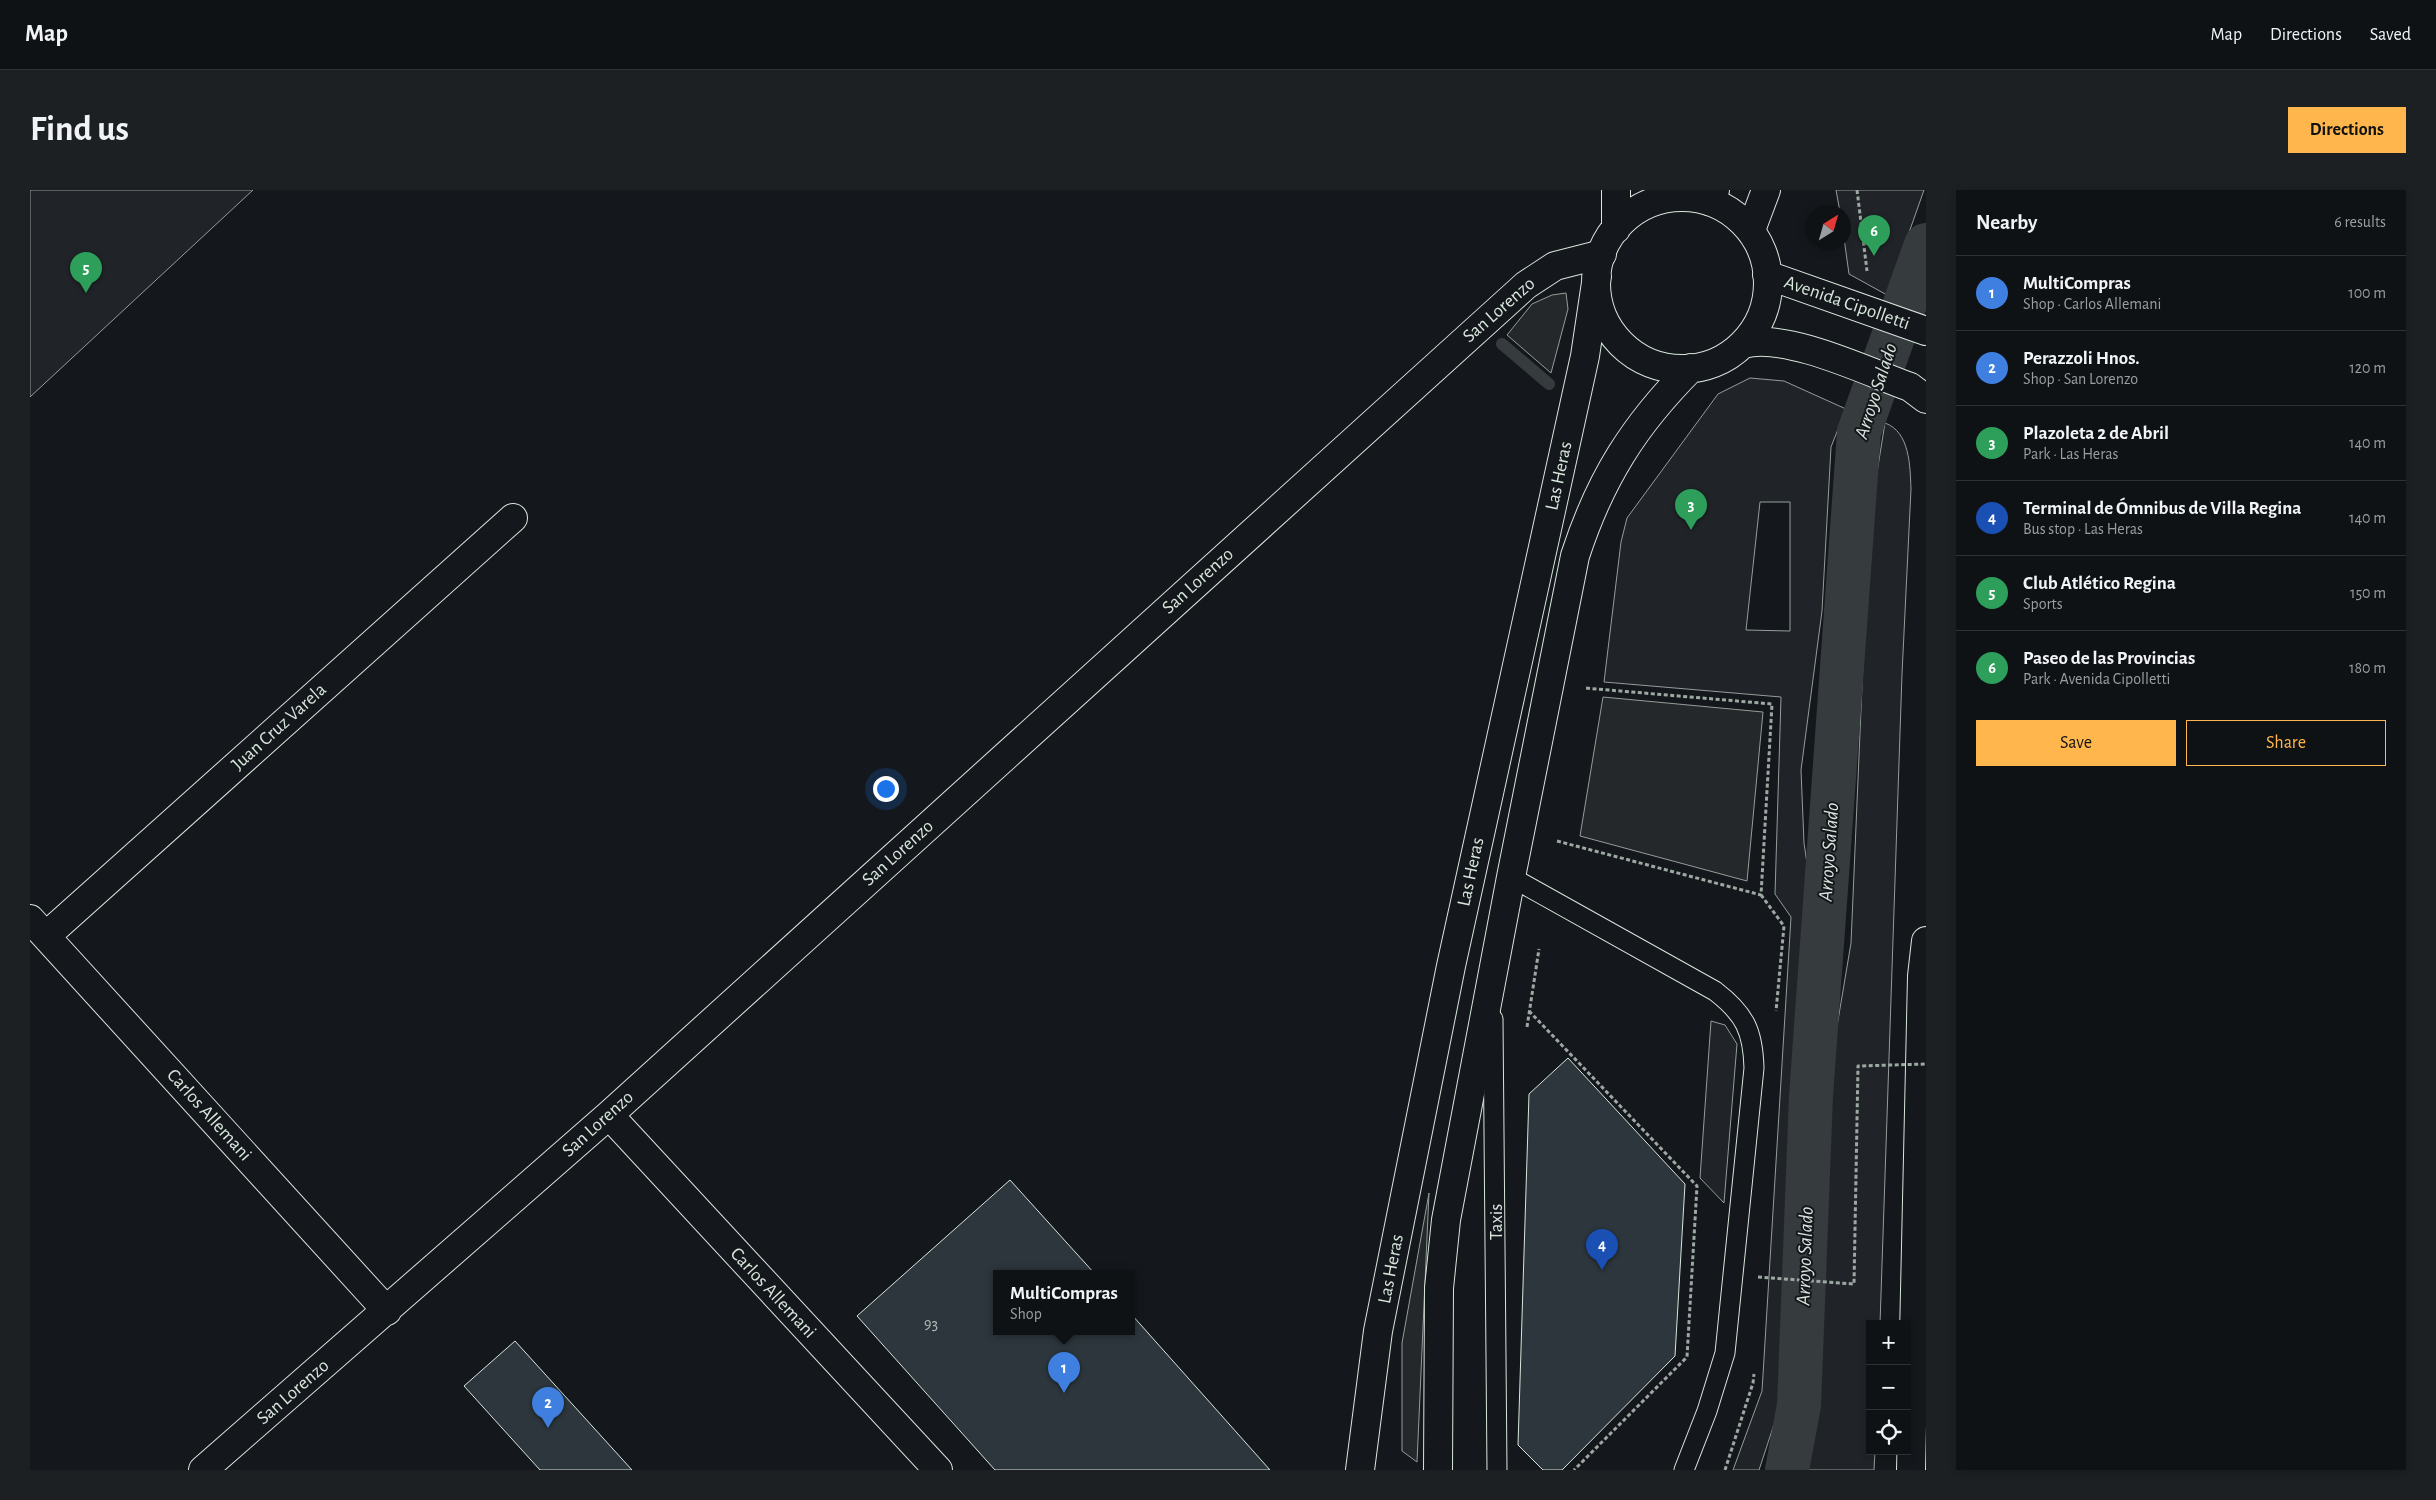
<!DOCTYPE html>
<html lang="en">
<head>
<meta charset="utf-8">
<style>
  body { margin:0; font-family:"Alegreya Sans",sans-serif; background:#1d2022; color:#f1f3f6 }
  .controls { position:absolute; right:15px; bottom:15px; display:grid; overflow:hidden; border-radius:0px; box-shadow:0 2px 8px #0003 }
  .controls button { width:45px; height:45px; display:grid; place-items:center; padding:0; border:0; border-bottom:1px solid #2f3234; background:#0f1215; color:#f1f3f6; font:25px sans-serif }
  .compass { position:absolute; left:1776px; top:15px; width:45px; height:45px; border-radius:50%; background:#0f1215; box-shadow:0 2px 8px #0003; rotate:37deg }
  .you { position:absolute; left:855px; top:598px; width:18px; height:18px; margin:-12px; border:4px solid #fff; border-radius:50%; background:#1a73e8; box-shadow:0 0 0 8px #1a73e833 }
  .badge { display:grid; place-items:center; width:32px; height:32px; border-radius:50%; background:#ffb74d; color:#fff; font-size:16px; font-weight:700 }
  .pin { position:absolute; translate:-50% -41px; filter:drop-shadow(0 1px 2px #0008) }
  .pin::after { content:''; position:absolute; top:26px; width:18px; height:15px; background:inherit; clip-path:polygon(0 0,100% 0,50% 100%) }
  .popup { position:absolute; left:963px; top:1080px; width:142px; height:65px; box-sizing:border-box; display:grid; place-content:center; border-radius:0px; background:#0f1215; filter:drop-shadow(0 1px 4px #0005); font-size:16px; white-space:nowrap; color:#9b9ea0 }
  .popup b { font-size:19px; color:#f1f3f6 }
  .popup::after { content:''; position:absolute; left:50%; top:100%; margin-left:-10px; border:10px solid transparent; border-top-color:#0f1215 }
  .list { margin:0; padding:0; list-style:none }
  h2 { display:flex; justify-content:space-between; align-items:center; height:65px; margin:0; padding:0 20px; font-size:21px }
  h2 small { font-size:16px; font-weight:400; color:#9b9ea0 }
  .list li { display:grid; grid-template-columns:32px 1fr auto; gap:15px; align-items:center; box-sizing:border-box; height:75px; padding:0 20px; border-top:1px solid #2f3234 }
  .list b { display:block; font-size:19px; white-space:nowrap }
  .list p { margin:0; font-size:16px; white-space:nowrap; color:#9b9ea0 }
  .list em { font-size:16px; font-style:normal; color:#9b9ea0 }
  .actions { display:flex; gap:10px; padding:15px 20px }
  .actions a { flex:1; padding:11px 0; border:1px solid #ffb74d; border-radius:0px; text-align:center; font-size:18px; color:#ffb74d }
  .actions .main { background:#ffb74d; color:#111 }
  .icon { flex:none; width:28px; height:28px; fill:none; stroke:currentColor; stroke-width:2; stroke-linecap:round; stroke-linejoin:round }
  .map { position:relative; flex:none; width:1896px; height:1280px; overflow:hidden; border-radius:0px }
  header { display:flex; align-items:center; gap:30px; box-sizing:border-box; height:70px; padding:0 25px; background:#0f1215; border-bottom:1px solid #2f3234 }
  header strong { font-size:24px }
  nav { display:flex; gap:28px; margin-inline-start:auto; font-size:18px }
  .intro { display:flex; align-items:center; justify-content:space-between; box-sizing:border-box; height:120px; padding:0 30px }
  h1 { margin:0; font-size:35px }
  .button { padding:12px 22px; border-radius:0px; background:#ffb74d; color:#111; font-size:18px; font-weight:700 }
  main { display:flex; gap:30px; padding:0 30px }
  aside { flex:1; background:#0f1215; border-radius:0px; box-shadow:0 2px 8px #0003 }
  .map>svg:first-child { display:block }
</style>
</head>
<body>
<header>
<strong>Map</strong>
<nav><a>Map</a><a>Directions</a><a>Saved</a></nav>
</header>
<div class="intro"><h1>Find us</h1><a class="button">Directions</a></div>
<main>
<div class="map">
<svg width="1896" height="1280" viewBox="0 0 1896 1280">
  <rect width="100%" height="100%" fill="#14181c"/>
  <!-- green -->
  <path fill="#202428" stroke="#939e99" fill-rule="evenodd" d="M0,0H223L0,207Z
    M1806,0H1894L1857,105L1819,84L1814,48V22H1810Z
    M1720,188L1754,191L1816,219L1801,257L1792,421L1771,580L1774,653L1784,721L1765,1107L1756,1198L1729,1280H1703L1732,1201L1761,727L1745,704L1751,507L1574,492L1591,352L1597,328L1688,204ZM1730,312H1760V441L1716,440Z
    M1855,233C1880,242 1880,276 1881,299L1872,484L1850,1134H1840V1261H1845L1844,1280H1775L1791,1178L1799,884L1821,753L1839,332Z
    M1681,831L1695,835L1707,854L1694,1013L1670,988Z"/>
  <!-- parking -->
  <path fill="#24282b" stroke="#939e99" d="M1536,103L1538,119L1521,183L1477,145L1502,114L1522,105Z
    M1573,507L1733,522L1717,691L1550,646Z
    M1399,1003L1387,1272L1372,1261V1153Z"/>
  <g fill="none" stroke-linecap="round" stroke-linejoin="round">
    <!-- stream -->
    <path stroke="#363b3e" stroke-width="12" d="M1472,154L1519,194"/>
    <!-- canal -->
    <path stroke="#363b3e" stroke-width="44" d="M1757,1280L1769,1215L1781,906L1829,242L1896,55"/>
  </g>
  <!-- building -->
  <path fill="#2c363c" stroke="#d8e6dc" d="M1538,868L1655,994L1645,1166L1532,1280H1513L1488,1255L1499,904Z
    M980,990L1065,1084H966V1142H1102V1125L1240,1280H965L827,1126Z
    M485,1151L602,1280H510L434,1196Z"/>
  <g fill="none" stroke-linecap="round" stroke-linejoin="round">
    <!-- service casing -->
    <g stroke="#d8e6dc" stroke-width="21">
      <path id="service" d="M1481,687L1685,801C1715,824 1723,841 1724,878L1695,1163L1677,1221L1654,1280
        M1463,829L1467,1280"/>
    </g>
    <!-- minor casing -->
    <g stroke="#d8e6dc" stroke-width="30">
      <path id="minor" d="M0,729L357,1121
        M16,746L483,328
        M579,925L908,1280
        M173,1280L579,925L1496,95L1525,76L1572,64"/>
    </g>
    <!-- tertiary casing -->
    <g stroke="#d8e6dc" stroke-width="30">
      <path id="tertiary" d="M1679,11L1685,0
        M1721,40L1736,0"/>
    </g>
    <!-- secondary casing -->
    <g stroke="#d8e6dc" stroke-width="30">
      <path id="secondary" d="M1566 93a86 86 0 1 1 172 0a86 86 0 1 1-172 0Z
        M1586,39V0
        M1737,85L1896,141
        M1713,154C1756,142 1838,182 1880,197L1896,209
        M1330,1280L1348,1141L1421,776L1555,166L1567,86
        M1408,1280L1409,1098L1416,1030L1481,687L1545,366C1570,289 1604,235 1661,178"/>
    </g>
    <!-- trunk casing -->
    <g stroke="#d8e6dc" stroke-width="30">
      <path id="trunk" d="M1881,1280L1892,786L1896,751"/>
    </g>
    <!-- path -->
    <path stroke="#9da8a2" stroke-width="3" stroke-dasharray="4 2.5" stroke-linecap="butt" d="M1827,0L1837,81
      M1527,651L1731,705L1742,514L1555,498
      M1731,705L1754,736L1746,821
      M1499,821L1667,996L1657,1167L1544,1280
      M1497,837L1509,759
      M1695,1280L1723,1193L1724,1184"/>
    <!-- service -->
    <use href="#service" stroke="#14181c" stroke-width="19"/>
    <!-- minor -->
    <use href="#minor" stroke="#14181c" stroke-width="28"/>
    <!-- tertiary -->
    <use href="#tertiary" stroke="#14181c" stroke-width="28"/>
    <!-- secondary -->
    <use href="#secondary" stroke="#14181c" stroke-width="28"/>
    <!-- trunk -->
    <use href="#trunk" stroke="#14181c" stroke-width="28"/>
    <!-- path-bridge -->
    <path stroke="#9da8a2" stroke-width="3" stroke-dasharray="4 2.5" stroke-linecap="butt" d="M1728,1087L1824,1094L1828,876L1896,874"/>
  </g>
  <g text-anchor="middle" dominant-baseline="central" stroke-width="4" stroke-linejoin="round" paint-order="stroke">
    <!-- number labels -->
    <g font-size="16" fill="#adbab4">
      <text x="901" y="1134">93</text>
    </g>
    <!-- street labels -->
    <g font-size="19" fill="#d8e6dc" stroke="#14181c">
      <text transform="translate(1817 113) rotate(19)">Avenida Cipolletti</text>
      <text transform="translate(1469 120) rotate(-41)">San Lorenzo</text>
      <text transform="translate(1529 286) rotate(-78)">Las Heras</text>
      <text transform="translate(1168 391) rotate(-42)">San Lorenzo</text>
      <text transform="translate(249 537) rotate(-42)">Juan Cruz Varela</text>
      <text transform="translate(868 663) rotate(-42)">San Lorenzo</text>
      <text transform="translate(1441 682) rotate(-78)">Las Heras</text>
      <text transform="translate(179 925) rotate(48)">Carlos Allemani</text>
      <text transform="translate(568 934) rotate(-42)">San Lorenzo</text>
      <text transform="translate(1466 1032) rotate(-90)">Taxis</text>
      <text transform="translate(1361 1079) rotate(-79)">Las Heras</text>
      <text transform="translate(743 1103) rotate(47)">Carlos Allemani</text>
      <text transform="translate(263 1202) rotate(-41)">San Lorenzo</text>
    </g>
    <!-- water labels -->
    <g font-size="20" font-style="italic" fill="#d8e6dc" stroke="#14181c">
      <text transform="translate(1846 201) rotate(-72)">Arroyo Salado</text>
      <text transform="translate(1799 662) rotate(-86)">Arroyo Salado</text>
      <text transform="translate(1775 1066) rotate(-88)">Arroyo Salado</text>
    </g>
  </g>
</svg>
<div class="controls">
<button>+</button>
<button>−</button>
<button><svg class="icon" aria-label="locate" viewBox="0 0 24 24"><circle cx="12" cy="12" r="6"/><path d="M12 2v4M12 18v4M2 12h4M18 12h4"/></svg></button>
</div>
<svg class="compass" viewBox="-18 -18 36 36"><path d="M0-13l5 13h-10z" fill="#e53935"/><path d="M0 13l5-13h-10z" fill="#9b9ea0"/></svg>
<div class="you"></div>
<div class="pin badge" style="left:1034px;top:1203px;background:#3f7fe0">1</div>
<div class="popup"><b>MultiCompras</b>Shop</div>
<div class="pin badge" style="left:518px;top:1238px;background:#3f7fe0">2</div>
<div class="pin badge" style="left:1661px;top:340px;background:#2e9e5b">3</div>
<div class="pin badge" style="left:1572px;top:1080px;background:#1a4fb4">4</div>
<div class="pin badge" style="left:56px;top:103px;background:#2e9e5b">5</div>
<div class="pin badge" style="left:1844px;top:66px;background:#2e9e5b">6</div>
</div>
<aside>
<h2>Nearby<small>6 results</small></h2>
<ul class="list">
<li><span class="badge" style="background:#3f7fe0">1</span><div><b>MultiCompras</b><p>Shop · Carlos Allemani</p></div><em>100 m</em></li>
<li><span class="badge" style="background:#3f7fe0">2</span><div><b>Perazzoli Hnos.</b><p>Shop · San Lorenzo</p></div><em>120 m</em></li>
<li><span class="badge" style="background:#2e9e5b">3</span><div><b>Plazoleta 2 de Abril</b><p>Park · Las Heras</p></div><em>140 m</em></li>
<li><span class="badge" style="background:#1a4fb4">4</span><div><b>Terminal de Ómnibus de Villa Regina</b><p>Bus stop · Las Heras</p></div><em>140 m</em></li>
<li><span class="badge" style="background:#2e9e5b">5</span><div><b>Club Atlético Regina</b><p>Sports</p></div><em>150 m</em></li>
<li><span class="badge" style="background:#2e9e5b">6</span><div><b>Paseo de las Provincias</b><p>Park · Avenida Cipolletti</p></div><em>180 m</em></li>
</ul>
<div class="actions"><a class="main">Save</a><a>Share</a></div>
</aside>
</main>
</body>
</html>
